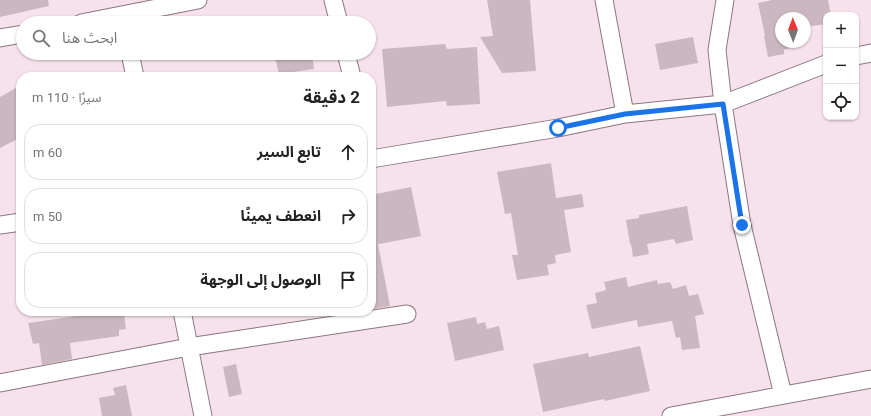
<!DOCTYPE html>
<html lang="ar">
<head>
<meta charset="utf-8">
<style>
  body { margin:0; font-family:Roboto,"Noto Sans Arabic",sans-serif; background:#f2f2f2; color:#222; direction:rtl }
  .controls { position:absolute; right:12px; top:12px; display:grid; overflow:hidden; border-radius:8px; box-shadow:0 1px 3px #0004 }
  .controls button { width:36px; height:36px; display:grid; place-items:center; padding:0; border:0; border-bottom:1px solid #e0e0e0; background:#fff; color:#222; font:20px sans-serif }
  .compass { position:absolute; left:775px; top:12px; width:36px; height:36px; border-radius:50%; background:#fff; box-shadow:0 1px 3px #0004; rotate:359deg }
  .stop { position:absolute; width:12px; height:12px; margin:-9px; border:3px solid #1a73e8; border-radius:50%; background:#fff }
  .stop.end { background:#1a73e8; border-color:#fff; box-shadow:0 1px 4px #0008 }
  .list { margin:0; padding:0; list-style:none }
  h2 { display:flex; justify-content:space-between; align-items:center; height:52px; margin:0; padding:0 16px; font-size:17px }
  h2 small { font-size:13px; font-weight:400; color:#767676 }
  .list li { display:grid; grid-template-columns:26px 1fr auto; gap:12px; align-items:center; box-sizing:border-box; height:56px; margin:0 8px 8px; padding:0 8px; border:1px solid #e0e0e0; border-radius:16px }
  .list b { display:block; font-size:15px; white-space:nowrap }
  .list em { font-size:13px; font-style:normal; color:#767676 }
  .icon { flex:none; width:22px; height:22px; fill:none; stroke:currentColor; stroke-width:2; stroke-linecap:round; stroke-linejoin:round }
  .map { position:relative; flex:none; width:871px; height:416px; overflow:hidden; direction:ltr }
  .search { position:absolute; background:#fff; box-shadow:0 1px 3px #0004; left:16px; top:16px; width:360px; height:44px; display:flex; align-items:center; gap:10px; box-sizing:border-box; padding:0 14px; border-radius:22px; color:#767676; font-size:15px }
  .panel { position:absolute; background:#fff; box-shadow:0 1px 3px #0004; left:16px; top:72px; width:360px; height:244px; border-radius:16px; direction:rtl }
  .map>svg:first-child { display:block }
</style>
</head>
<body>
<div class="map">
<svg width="871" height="416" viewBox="0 0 871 416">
  <rect width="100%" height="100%" fill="#f7e1ec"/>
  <!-- building -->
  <path fill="#ccb7c1" d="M0,0H48L49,6L0,17Z
    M487,0H530L536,71L502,73L480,37L493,36Z
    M772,0H828L831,15H826V24L805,27V18H781V42H804L805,44L784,50V54L768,57L764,36L765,35L758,3Z
    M693,37L698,63L660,70L655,44Z
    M445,44L447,49L477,47L480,104L447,106L446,101L387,107L382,49Z
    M274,53H312L314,69L279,74Z
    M21,85V137L0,148V97Z
    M551,163L556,198L582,194L584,207L564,210L571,252L555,255L556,263L547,265L549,275L517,280L512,255H518L511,213L505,214L497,172Z
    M411,187L421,236L374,245L378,244L390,306L371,309V195Z
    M687,206L693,240L676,244L674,239L647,244L649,254L633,257L631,244H630L626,220L639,218V215Z
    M626,277L628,287L657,280L658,284L670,282L673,289L686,285L689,296L698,294L704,314L695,316L700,348L682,350L680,337L676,338L672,321L638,327L637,320L592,329L586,305L597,303L595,293L606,290L604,282Z
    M76,311H116V315L124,314L126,329L119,330V336L70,343L72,359L42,365L39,343L33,344L28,323L77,316Z
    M476,317L477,324L485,322L487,329L499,326L504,350L455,361L447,323Z
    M640,346L650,391L605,401L604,399L543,412L533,364L588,353L589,357Z
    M236,364L242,394L229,397L223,367Z
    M126,385L132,416H102L99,398L115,395L113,388Z"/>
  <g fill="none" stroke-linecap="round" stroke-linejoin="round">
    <!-- minor casing -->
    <g stroke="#8b7781" stroke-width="19">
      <path id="minor" d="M333,0L339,23
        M604,0L625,114
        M725,0L717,50L723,104L742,225L783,395
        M81,23L198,0
        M0,38L23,34
        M130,53L135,77
        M346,53L352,77
        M856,56L871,53
        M371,159L558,128L625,114L723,104L826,64
        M0,225L21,222
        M182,311L203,416
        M0,383L189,347L407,314
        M671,416L871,379"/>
    </g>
    <!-- minor -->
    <use href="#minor" stroke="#fff" stroke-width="17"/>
  </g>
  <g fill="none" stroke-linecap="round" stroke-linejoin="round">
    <!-- route -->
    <path stroke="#1a73e8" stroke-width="5" d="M558,128L625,114L723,104L742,225"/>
  </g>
</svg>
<div class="controls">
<button>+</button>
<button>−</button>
<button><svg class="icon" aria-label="locate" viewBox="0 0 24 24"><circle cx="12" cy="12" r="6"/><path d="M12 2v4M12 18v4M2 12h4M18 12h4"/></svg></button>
</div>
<svg class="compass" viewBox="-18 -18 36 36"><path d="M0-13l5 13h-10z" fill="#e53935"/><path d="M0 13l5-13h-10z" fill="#767676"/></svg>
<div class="stop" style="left:558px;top:128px"></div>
<div class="stop end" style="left:742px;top:225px"></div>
<div class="search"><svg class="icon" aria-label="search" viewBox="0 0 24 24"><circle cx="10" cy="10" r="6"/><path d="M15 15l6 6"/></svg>ابحث هنا</div>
<section class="panel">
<h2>2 دقيقة<small>سيرًا · 110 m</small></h2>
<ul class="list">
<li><svg class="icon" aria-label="ahead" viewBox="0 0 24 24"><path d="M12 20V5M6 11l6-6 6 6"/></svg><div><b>تابع السير</b></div><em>60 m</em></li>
<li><svg class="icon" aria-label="right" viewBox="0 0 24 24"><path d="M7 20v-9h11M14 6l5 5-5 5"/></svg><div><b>انعطف يمينًا</b></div><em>50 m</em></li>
<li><svg class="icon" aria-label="arrive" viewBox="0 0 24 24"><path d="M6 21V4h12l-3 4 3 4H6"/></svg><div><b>الوصول إلى الوجهة</b></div></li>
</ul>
</section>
</div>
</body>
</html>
